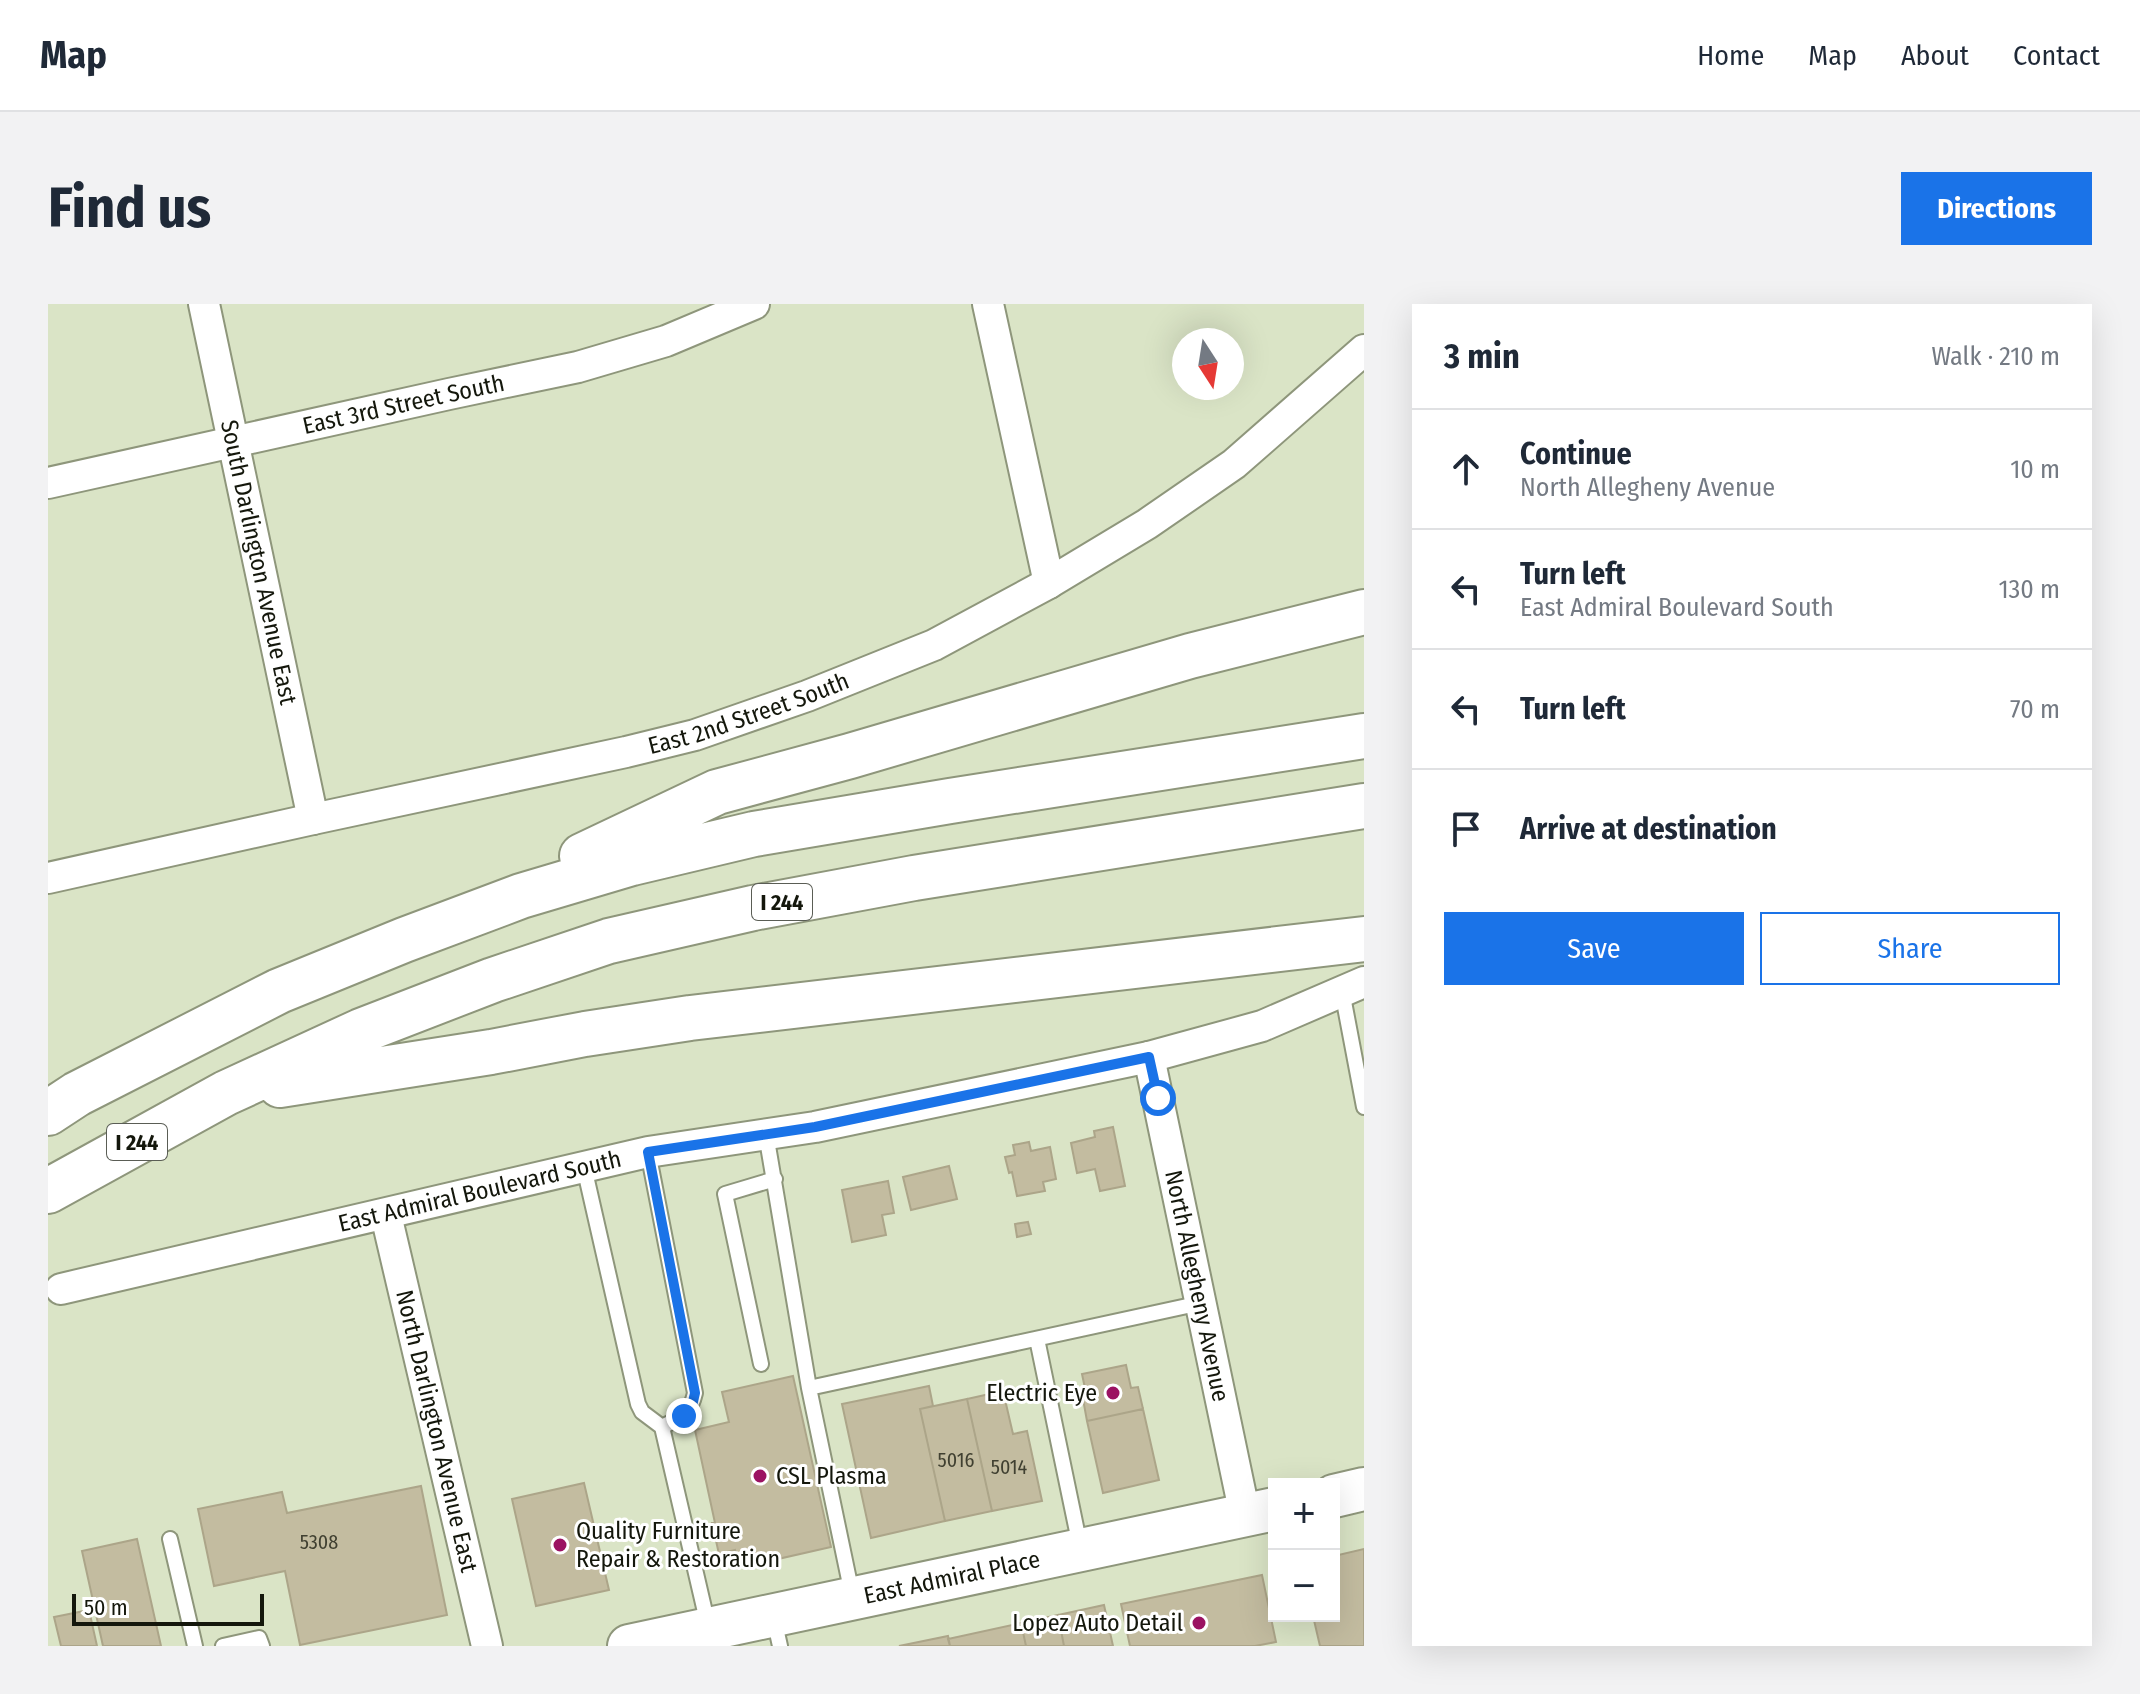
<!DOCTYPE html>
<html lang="en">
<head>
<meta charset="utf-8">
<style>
  body { margin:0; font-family:"Fira Sans Condensed",sans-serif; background:#f2f2f3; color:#1f2937 }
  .controls { position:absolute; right:24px; bottom:24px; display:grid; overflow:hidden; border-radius:0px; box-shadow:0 8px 32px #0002 }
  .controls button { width:72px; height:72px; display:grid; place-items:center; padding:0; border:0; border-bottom:2px solid #e0e1e3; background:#fff; color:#1f2937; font:40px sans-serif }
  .compass { position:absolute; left:1124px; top:24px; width:72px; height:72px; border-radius:50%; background:#fff; box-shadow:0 8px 32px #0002; rotate:168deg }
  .scale { position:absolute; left:24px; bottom:20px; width:192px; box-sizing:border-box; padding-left:8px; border:4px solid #14170c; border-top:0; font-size:22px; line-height:28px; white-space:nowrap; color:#14170c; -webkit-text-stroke:6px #fff; paint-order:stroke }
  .stop { position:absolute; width:24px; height:24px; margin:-18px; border:6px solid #1a73e8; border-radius:50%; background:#fff }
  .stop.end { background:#1a73e8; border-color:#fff; box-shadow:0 2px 8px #0008 }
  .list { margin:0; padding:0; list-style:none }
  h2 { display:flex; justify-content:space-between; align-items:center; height:104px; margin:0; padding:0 32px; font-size:34px }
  h2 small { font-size:26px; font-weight:400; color:#747a83 }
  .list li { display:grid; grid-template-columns:52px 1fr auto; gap:24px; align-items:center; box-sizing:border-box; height:120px; padding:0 32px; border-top:2px solid #e0e1e3 }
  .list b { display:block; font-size:30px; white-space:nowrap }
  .list p { margin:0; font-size:26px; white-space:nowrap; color:#747a83 }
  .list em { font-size:26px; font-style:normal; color:#747a83 }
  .actions { display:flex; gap:16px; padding:24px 32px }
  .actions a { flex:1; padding:18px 0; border:2px solid #1a73e8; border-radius:0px; text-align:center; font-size:28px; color:#1a73e8 }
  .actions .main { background:#1a73e8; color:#fff }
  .icon { flex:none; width:44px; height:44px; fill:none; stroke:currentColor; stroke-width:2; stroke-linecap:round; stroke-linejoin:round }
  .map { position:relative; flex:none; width:1316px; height:1342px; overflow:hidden; border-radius:0px }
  header { display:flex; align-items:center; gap:48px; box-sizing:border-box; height:112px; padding:0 40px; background:#fff; border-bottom:2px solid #e0e1e3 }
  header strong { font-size:38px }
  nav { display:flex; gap:44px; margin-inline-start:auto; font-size:28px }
  .intro { display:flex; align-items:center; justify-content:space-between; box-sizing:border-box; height:192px; padding:0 48px }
  h1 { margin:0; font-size:56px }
  .button { padding:20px 36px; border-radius:0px; background:#1a73e8; color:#fff; font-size:28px; font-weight:700 }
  main { display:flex; gap:48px; padding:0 48px }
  aside { flex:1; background:#fff; border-radius:0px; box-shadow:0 8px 32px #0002 }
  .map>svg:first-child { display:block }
</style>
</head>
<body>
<header>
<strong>Map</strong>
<nav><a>Home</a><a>Map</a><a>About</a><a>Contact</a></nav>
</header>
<div class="intro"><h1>Find us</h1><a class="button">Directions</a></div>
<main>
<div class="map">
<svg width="1316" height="1342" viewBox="0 0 1316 1342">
  <rect width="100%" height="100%" fill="#dae4c6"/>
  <!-- building -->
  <path fill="#c3bca0" stroke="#aca589" stroke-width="2" d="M1065,823L1077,882L1052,887L1047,865L1029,869L1023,839L1047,833L1046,827Z
    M981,838L983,847L1002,843L1008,875L995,878L997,887L969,892L964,868L961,869L957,853L967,851L965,841Z
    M901,862L909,895L863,906L855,873Z
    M840,877L846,909L834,911L838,931L804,938L794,886Z
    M980,918L983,930L969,933L967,920Z
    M1078,1061L1083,1084L1090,1083L1095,1105L1039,1117L1035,1095L1039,1094L1034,1070Z
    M745,1072L783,1243L708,1260L706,1253L690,1257L687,1246L671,1250L664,1219H667L647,1126L681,1118L674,1088Z
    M881,1082L885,1102L872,1105L897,1217L823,1234L794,1100Z
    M955,1087L965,1130L979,1127L994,1197L944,1207L919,1095Z
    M919,1095L944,1207L897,1217L872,1105Z
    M1095,1105L1111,1176L1055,1189L1039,1117Z
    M536,1179L561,1286L488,1302L464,1195Z
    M373,1182L399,1311L252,1341L237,1267L166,1282L150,1205L234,1188L239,1209Z
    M89,1235L113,1342H55L34,1247Z
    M1316,1245V1342H1272L1265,1312H1286V1252Z
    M1214,1271L1228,1338L1207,1342H1082L1073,1300Z
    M1056,1301L1065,1342H1016L1010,1311Z
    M41,1306L49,1342H13L6,1313Z
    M1010,1311L1016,1342H978L973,1319Z
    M973,1319L978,1342H902L900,1335Z
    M900,1332L902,1342H851Z"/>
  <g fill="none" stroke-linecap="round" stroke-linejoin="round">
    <!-- lane casing -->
    <g stroke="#8e967b" stroke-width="18">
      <path id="lane" d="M1294,687L1316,803
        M718,830L761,1084L804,1290
        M600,848L647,1089C642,1111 633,1113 614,1123
        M536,863L590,1100L594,1108L614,1123L660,1321
        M989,1035L1032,1242
        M713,1060L677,890L727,875
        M761,1084L1153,999
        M122,1235L147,1342
        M726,1315L732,1342
        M175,1342L211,1334L214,1342"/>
    </g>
    <!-- street casing -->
    <g stroke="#8e967b" stroke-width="34">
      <g id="street">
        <path id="s1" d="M156,0L265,515"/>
        <path d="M940,0L1001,279"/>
        <path id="s2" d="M0,179L401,90L530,63L618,37L706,0"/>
        <path id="s3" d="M0,574L265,515L578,448L647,431L759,392L886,341L1001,279L1099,220L1186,160L1316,46"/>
        <path id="s4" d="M1101,753L1197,1211"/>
        <path id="s5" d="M338,911L439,1342"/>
        <path id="s6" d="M13,985L600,848L767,823L1101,753L1214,722L1316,678"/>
      </g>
    </g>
    <!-- secondary casing -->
    <g stroke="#8e967b" stroke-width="46">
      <g id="secondary">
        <path d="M1286,1192L1316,1185"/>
        <path id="s7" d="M581,1342L1226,1205"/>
      </g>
    </g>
    <!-- highway casing -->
    <g stroke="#8e967b" stroke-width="48">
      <path id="highway" d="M534,552L669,488L802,452L1142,352L1316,308
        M232,781L443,748L537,730L642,714L1316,635
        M0,809L29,790L231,687L356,636L473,592L584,559L706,530L902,497L1316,432
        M0,887L178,789L313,727L445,676L561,637L705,604L866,574L1316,502"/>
    </g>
    <!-- lane -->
    <use href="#lane" stroke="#fff" stroke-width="14"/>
    <!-- street -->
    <use href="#street" stroke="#fff" stroke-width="30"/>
    <!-- secondary -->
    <use href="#secondary" stroke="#fff" stroke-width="42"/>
    <!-- highway -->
    <use href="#highway" stroke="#fff" stroke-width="44"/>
  </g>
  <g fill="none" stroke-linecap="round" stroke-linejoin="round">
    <!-- route -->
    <path stroke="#1a73e8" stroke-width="10" d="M636,1112L644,1102L647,1089L600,848L767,823L1101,753L1110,794"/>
  </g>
  <!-- markers -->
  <g fill="#9b1262" stroke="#fff" stroke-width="3">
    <circle cx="1065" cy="1089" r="8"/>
    <circle cx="712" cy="1172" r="8"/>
    <circle cx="512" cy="1241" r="8"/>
    <circle cx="1151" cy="1319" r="8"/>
  </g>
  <g text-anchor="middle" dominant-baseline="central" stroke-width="6" stroke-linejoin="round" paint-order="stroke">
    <!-- number labels -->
    <g font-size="20" fill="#404031">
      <text x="908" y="1156">5016</text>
      <text x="961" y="1163">5014</text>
      <text x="271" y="1238">5308</text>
    </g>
    <!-- shield labels -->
    <g fill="#fff" stroke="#5a5d55" stroke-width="2">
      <rect x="704" y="580" width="60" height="36" rx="6"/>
      <rect x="59" y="820" width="60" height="36" rx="6"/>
    </g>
    <g font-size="22" font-weight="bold" fill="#14170c">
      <text x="734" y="598">I 244</text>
      <text x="89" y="838">I 244</text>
    </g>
    <!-- street labels -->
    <g font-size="24" fill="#14170c" stroke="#fff">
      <text stroke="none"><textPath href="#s2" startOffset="364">East 3rd Street South</textPath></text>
      <text stroke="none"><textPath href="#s1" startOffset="264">South Darlington Avenue East</textPath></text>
      <text stroke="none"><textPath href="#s3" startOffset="720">East 2nd Street South</textPath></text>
      <text stroke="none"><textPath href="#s6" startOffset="430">East Admiral Boulevard South</textPath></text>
      <text stroke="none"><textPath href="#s4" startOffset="234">North Allegheny Avenue</textPath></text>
      <text stroke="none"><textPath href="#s5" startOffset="222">North Darlington Avenue East</textPath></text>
      <text stroke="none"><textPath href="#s7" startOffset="330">East Admiral Place</textPath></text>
    </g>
    <!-- poi labels -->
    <g font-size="24" fill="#14170c" stroke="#fff" text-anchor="end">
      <text x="1049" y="1089">Electric Eye</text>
      <text x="728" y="1172" text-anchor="start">CSL Plasma</text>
      <text x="528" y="1227" text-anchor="start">Quality Furniture<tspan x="528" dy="28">Repair &amp; Restoration</tspan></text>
      <text x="1135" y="1319">Lopez Auto Detail</text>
    </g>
  </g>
</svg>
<div class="controls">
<button>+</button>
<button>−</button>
</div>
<svg class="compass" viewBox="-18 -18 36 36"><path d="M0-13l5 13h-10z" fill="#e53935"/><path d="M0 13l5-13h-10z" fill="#747a83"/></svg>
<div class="scale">50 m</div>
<div class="stop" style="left:1110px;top:794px"></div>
<div class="stop end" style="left:636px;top:1112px"></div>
</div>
<aside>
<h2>3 min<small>Walk · 210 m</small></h2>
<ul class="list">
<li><svg class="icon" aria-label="ahead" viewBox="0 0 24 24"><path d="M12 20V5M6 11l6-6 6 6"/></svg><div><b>Continue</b><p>North Allegheny Avenue</p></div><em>10 m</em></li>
<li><svg class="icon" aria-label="left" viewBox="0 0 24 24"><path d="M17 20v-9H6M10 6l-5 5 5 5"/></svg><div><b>Turn left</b><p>East Admiral Boulevard South</p></div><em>130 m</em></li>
<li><svg class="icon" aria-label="left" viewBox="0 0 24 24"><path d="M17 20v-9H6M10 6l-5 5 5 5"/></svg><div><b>Turn left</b></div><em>70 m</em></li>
<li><svg class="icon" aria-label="arrive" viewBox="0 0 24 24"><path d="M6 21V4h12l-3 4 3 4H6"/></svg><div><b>Arrive at destination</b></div></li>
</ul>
<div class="actions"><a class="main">Save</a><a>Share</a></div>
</aside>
</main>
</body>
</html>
